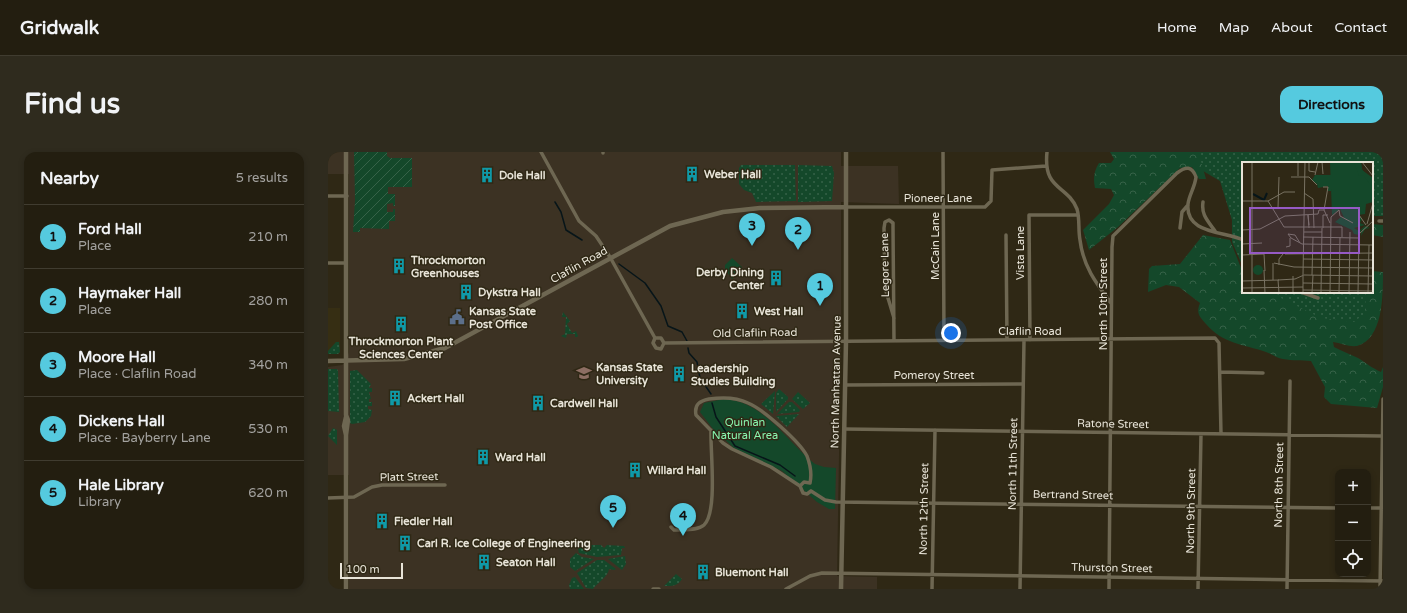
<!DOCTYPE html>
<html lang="en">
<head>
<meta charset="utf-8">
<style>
  body { margin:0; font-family:"Varela Round",sans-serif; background:#2f2b1e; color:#f1f3f6 }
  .controls { position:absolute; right:12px; bottom:12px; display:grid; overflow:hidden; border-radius:8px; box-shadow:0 2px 6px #0003 }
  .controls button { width:36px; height:36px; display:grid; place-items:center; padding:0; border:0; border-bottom:1px solid #403c30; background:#231e10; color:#f1f3f6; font:20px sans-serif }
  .scale { position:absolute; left:12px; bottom:10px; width:63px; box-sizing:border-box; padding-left:4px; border:2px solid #e8e4d8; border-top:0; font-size:11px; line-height:14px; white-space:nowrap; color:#e8e4d8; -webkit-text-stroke:3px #2f2815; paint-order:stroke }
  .you { position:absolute; left:623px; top:181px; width:14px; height:14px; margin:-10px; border:3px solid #fff; border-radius:50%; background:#1a73e8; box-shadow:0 0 0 6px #1a73e833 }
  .badge { display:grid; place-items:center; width:26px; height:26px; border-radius:50%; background:#55cadf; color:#111; font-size:13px; font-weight:700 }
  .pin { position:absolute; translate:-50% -33px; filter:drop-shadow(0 1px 2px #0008) }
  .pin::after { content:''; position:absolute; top:21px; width:14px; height:12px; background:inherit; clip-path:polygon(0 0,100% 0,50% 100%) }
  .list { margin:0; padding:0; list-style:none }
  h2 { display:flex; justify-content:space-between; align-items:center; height:52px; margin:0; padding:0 16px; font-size:17px }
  h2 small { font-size:13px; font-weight:400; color:#a3a29f }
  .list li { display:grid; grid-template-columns:26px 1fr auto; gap:12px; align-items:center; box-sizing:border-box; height:64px; padding:0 16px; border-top:1px solid #403c30 }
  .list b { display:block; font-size:15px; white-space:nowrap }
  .list p { margin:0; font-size:13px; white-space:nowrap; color:#a3a29f }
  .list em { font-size:13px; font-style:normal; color:#a3a29f }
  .icon { flex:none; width:22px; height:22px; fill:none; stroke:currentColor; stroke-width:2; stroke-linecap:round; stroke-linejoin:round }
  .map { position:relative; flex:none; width:1055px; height:437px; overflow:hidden; border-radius:12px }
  header { display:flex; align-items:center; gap:24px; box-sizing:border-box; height:56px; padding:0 20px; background:#231e10; border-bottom:1px solid #403c30 }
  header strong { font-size:19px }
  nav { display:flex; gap:22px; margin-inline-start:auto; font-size:14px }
  .intro { display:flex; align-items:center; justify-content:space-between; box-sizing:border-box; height:96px; padding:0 24px }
  h1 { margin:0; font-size:28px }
  .button { padding:10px 18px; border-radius:12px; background:#55cadf; color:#111; font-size:14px; font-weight:700 }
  main { display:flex; gap:24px; padding:0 24px }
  aside { flex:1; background:#231e10; border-radius:12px; box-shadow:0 2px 6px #0003 }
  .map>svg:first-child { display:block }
</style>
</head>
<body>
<header>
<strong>Gridwalk</strong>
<nav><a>Home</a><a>Map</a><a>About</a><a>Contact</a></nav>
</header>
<div class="intro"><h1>Find us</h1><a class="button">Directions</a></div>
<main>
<aside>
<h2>Nearby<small>5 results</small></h2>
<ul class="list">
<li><span class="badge">1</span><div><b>Ford Hall</b><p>Place</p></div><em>210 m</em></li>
<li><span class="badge">2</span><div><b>Haymaker Hall</b><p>Place</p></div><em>280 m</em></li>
<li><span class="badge">3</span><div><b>Moore Hall</b><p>Place · Claflin Road</p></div><em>340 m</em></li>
<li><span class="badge">4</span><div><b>Dickens Hall</b><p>Place · Bayberry Lane</p></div><em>530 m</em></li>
<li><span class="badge">5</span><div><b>Hale Library</b><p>Library</p></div><em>620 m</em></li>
</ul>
</aside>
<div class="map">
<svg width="1055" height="437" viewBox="0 0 1055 437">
  <defs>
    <pattern id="grass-dots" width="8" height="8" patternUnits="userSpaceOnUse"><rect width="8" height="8" fill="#14482a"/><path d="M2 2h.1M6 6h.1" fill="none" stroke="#366248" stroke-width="1.8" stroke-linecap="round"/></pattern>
    <pattern id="forest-crowns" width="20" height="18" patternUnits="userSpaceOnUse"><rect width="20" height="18" fill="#14482a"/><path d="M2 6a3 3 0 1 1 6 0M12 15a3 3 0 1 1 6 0" fill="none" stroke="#366248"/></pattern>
    <pattern id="garden-furrows" width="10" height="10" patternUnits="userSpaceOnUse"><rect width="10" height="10" fill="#14482a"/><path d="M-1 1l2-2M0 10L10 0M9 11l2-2" fill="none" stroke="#366248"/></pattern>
  </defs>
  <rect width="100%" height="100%" fill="#2f2815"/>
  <!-- built -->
  <path fill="#362e13" d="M0,156H12V200L10,202H0Z"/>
  <!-- education -->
  <path fill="#3c3223" d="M0,0H513V14H570L571,52L513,50V184L509,424L549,425V437H21V323H0V215L14,213L18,210L21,200V22H0Z"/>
  <!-- grass -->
  <path fill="url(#grass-dots)" d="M791,0H1055V64H1044V11H915V115L904,90V68L892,29L865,13Z
    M413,13H467L468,49L428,50L424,41L416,38L411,32V16Z
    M470,13L504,14L506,21L504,49L470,50Z
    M926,140H1038V183L934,156Z
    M235,160L242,169L239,172L244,181L248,179L250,184L249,185H247V182H239L238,186L233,184L237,182L238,165H234Z
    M8,190H11L12,200L10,202H0V199Z
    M0,217H9L10,219L11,260L0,259Z
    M29,218L43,232L41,236H44V240H41L43,247H41V250H44V254H40V257L44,258L43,264L37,270L24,272L22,271V219Z
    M451,237L460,245V247L448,260V241Z
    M447,239L445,262L433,252Z
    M470,240L482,251L475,257L464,247Z
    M461,250H464L472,258L471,260L449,262Z
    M471,262L459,275L448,264Z
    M5,276L9,278V293L0,284Z
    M256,393H273L276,396L279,393L296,394L297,396H294L293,403L269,405L251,401L250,397Z
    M248,401L254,405L266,407L247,419L242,415V407Z
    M297,404L298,412L294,418L280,407Z
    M269,408H276L288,417L286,418L281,417C280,425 269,431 265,437L258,436L249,421Z
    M348,422L354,427C350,434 344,434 336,434Z
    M247,425L256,437H242L241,433L244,426Z"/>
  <!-- forest -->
  <path fill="url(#forest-crowns)" d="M782,0H868L872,6L878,27H871L864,15L852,16L790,75L761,98L755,78L781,52L786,43L783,37L767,36C765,26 766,19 771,11H783L786,7Z
    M1044,72L1055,73V85L1044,83Z
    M875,83L902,88L913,116L915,117V140H947L953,146L993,166L1026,170L1037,161L1038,140H1044V119L1055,120C1055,144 1055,187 1029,194C1021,195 1013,191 1005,190L1006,195C1013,199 1022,202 1030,206C1038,211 1044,216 1053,220L1055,215V235L1049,256L1003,252L996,245L997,235L983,209C974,208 965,209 955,207C949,206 944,202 938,200C915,192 895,192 878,172C871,164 868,161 872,151L851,135L838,133L820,140L821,117L824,114L852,112Z"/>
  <!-- park -->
  <path fill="#14482a" d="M404,106L414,115V117L404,127L397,117V113Z
    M396,247C437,250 457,288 487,312L496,315L508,316L507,357H501L489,350L454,319L406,296L385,277L372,260L376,251Z"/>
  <!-- garden -->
  <path fill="url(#garden-furrows)" d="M26,0H59V4L62,6H84V35H60V42H67V54H65V51L59,52V60H65V57H67V69H61V77L32,76V80H25L27,48Z"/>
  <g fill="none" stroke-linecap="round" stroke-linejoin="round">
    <!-- stream -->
    <path stroke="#071519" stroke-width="1.5" d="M227,50L233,60L238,78L254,88
      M291,112L317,131L333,154L340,174L354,180L359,189
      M360,196L361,201L369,210L372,226L383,242
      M384,251L388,265L407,294L452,313L467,324"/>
    <!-- minor -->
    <path stroke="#6e6752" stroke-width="3.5" d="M213,0L251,69L268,84L282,105L327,186
      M275,0V1
      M615,0L616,188
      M719,0C715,39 739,32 749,57C752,67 750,78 752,88C755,114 768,131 783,151
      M0,44H19
      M875,50C873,63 880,69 887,79
      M518,55H657L663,49L664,18L718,14
      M1051,69H1055
      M852,76L854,60L860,53
      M678,83L679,188
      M0,111H17
      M973,140L990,146
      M566,166L557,136L556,76L557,70L561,68L565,71V76L566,189
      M327,186L325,191L328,196L333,197L336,191
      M327,186H333L336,191
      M702,188L701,63H750
      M336,191L887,186L891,191L893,282
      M892,220L935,221
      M517,233L695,232
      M516,277L1053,284
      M472,334L443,315L404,297L395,291L368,263C366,252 372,249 381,247C395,245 408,245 420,251C435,257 472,290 479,304C482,312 484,322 482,331
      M472,334L475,341L479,342L483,339
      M472,334L476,330L482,331
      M483,339L497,348L508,350L1010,356
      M0,346L26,345L44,335L54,333H117
      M1040,356H1054
      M343,375L346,378C356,377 369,379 376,373C390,360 382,298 383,278
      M325,437H331
      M458,437L482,424L494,421L1055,429
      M604,437L607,278
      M692,437L696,188
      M781,437L784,95L785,84L849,21C858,14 864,14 868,25C867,35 861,43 860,52C857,82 896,79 915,88
      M870,437L873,282
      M959,437L962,229
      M1052,437L1055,247"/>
    <!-- tertiary -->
    <path stroke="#6e6752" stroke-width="4.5" d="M0,209L76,207L117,196L342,74L395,60L432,56L518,55
      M18,265L16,274L18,283
      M18,437V283L20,268L18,263V0
      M513,437L518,189V0"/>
  </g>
  <!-- icons -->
  <defs>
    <g id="building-bare" transform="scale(1.2)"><path d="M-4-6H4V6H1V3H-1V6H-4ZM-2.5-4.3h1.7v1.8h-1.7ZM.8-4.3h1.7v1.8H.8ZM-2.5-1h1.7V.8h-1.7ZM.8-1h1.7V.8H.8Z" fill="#0f9aa8" stroke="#2f2815" stroke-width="2.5" paint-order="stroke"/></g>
    <g id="civic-bare" transform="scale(1.2)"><path d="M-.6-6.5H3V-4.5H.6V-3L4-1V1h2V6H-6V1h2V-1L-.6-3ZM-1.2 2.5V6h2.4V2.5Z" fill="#5c6f8a" stroke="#2f2815" stroke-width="2.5" paint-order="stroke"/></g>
    <g id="university-bare" transform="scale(1.2)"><path d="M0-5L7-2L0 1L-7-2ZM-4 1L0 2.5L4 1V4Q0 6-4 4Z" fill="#8d6e63" stroke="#2f2815" stroke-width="2.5" paint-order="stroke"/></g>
  </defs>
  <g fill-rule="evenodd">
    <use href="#building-bare" x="364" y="22"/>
    <use href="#building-bare" x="159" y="23"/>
    <use href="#building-bare" x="71" y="114"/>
    <use href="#building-bare" x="448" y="126"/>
    <use href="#building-bare" x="138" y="140"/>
    <use href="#building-bare" x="414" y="159"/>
    <use href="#civic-bare" x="129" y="165"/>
    <use href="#building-bare" x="73" y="172"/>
    <use href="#university-bare" x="256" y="221"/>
    <use href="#building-bare" x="351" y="222"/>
    <use href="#building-bare" x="67" y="246"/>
    <use href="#building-bare" x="210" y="251"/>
    <use href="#building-bare" x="155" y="305"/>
    <use href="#building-bare" x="307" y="318"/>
    <use href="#building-bare" x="54" y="369"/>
    <use href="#building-bare" x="77" y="391"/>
    <use href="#building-bare" x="156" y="410"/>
    <use href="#building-bare" x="375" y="420"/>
  </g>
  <g text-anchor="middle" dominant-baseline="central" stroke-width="3" stroke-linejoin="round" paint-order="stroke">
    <!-- poi labels -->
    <g font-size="11" font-weight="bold" fill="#e8e4d8" stroke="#2f2815" text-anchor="start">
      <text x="376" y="22">Weber Hall</text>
      <text x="171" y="23">Dole Hall</text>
      <text x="83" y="108">Throckmorton<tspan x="83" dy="13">Greenhouses</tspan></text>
      <text x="436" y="120" text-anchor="end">Derby Dining<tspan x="436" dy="13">Center</tspan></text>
      <text x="150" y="140">Dykstra Hall</text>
      <text x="141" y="159">Kansas State<tspan x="141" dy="13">Post Office</tspan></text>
      <text x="426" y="159">West Hall</text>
      <text x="73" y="189" text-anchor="middle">Throckmorton Plant<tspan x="73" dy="13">Sciences Center</tspan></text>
      <text x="268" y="215">Kansas State<tspan x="268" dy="13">University</tspan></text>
      <text x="363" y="216">Leadership<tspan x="363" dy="13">Studies Building</tspan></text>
      <text x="79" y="246">Ackert Hall</text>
      <text x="222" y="251">Cardwell Hall</text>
      <text x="167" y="305">Ward Hall</text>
      <text x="319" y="318">Willard Hall</text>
      <text x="66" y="369">Fiedler Hall</text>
      <text x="89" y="391">Carl R. Ice College of Engineering</text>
      <text x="168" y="410">Seaton Hall</text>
      <text x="387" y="420">Bluemont Hall</text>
    </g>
    <!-- street labels -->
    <g font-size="11" fill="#e8e4d8" stroke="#2f2815">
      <text x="610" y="46">Pioneer Lane</text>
      <text transform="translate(607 94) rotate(-90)">McCain Lane</text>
      <text transform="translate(692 101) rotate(-90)">Vista Lane</text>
      <text transform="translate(251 113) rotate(-29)">Claflin Road</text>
      <text transform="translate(557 113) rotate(-91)">Legore Lane</text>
      <text transform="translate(775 152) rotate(-90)">North 10th Street</text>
      <text x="702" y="179">Claflin Road</text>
      <text transform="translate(427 181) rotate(-1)">Old Claflin Road</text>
      <text x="606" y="223">Pomeroy Street</text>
      <text transform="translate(508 230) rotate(-89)">North Manhattan Avenue</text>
      <text transform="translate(785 272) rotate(1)">Ratone Street</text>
      <text transform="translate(685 312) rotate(-89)">North 11th Street</text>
      <text transform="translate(81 325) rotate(-1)">Platt Street</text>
      <text transform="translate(951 333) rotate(-89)">North 8th Street</text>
      <text transform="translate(745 343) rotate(1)">Bertrand Street</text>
      <text transform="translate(596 357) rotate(-89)">North 12th Street</text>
      <text transform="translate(863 359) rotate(-89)">North 9th Street</text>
      <text transform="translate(784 416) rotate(1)">Thurston Street</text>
    </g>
    <!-- park labels -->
    <g font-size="11" fill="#88f6af" stroke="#2f2815">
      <text x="417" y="270">Quinlan<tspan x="417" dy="13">Natural Area</tspan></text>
    </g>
  </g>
  <!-- overview -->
  <g transform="translate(914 10)">
    <rect width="131" height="131" fill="#2f2815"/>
    <path d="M88,0H119L120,7L125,14L131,16V40L124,42L123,52L116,53V65L105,62L98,47L90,53Z" fill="#14482a"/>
    <path d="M112,0H119L120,8L131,16V26L121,13L117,14ZM73,13H89V29H86V24L76,26L75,22L70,18ZM116,54H118L120,57L118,61L123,63L112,66L117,69L123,64L128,66L123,67L119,74L120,67L117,73L112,72L110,68L93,60L99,55L114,64L117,58Z" fill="#14482a"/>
    <path d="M11 108a5 5 0 1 1 10 0a5 5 0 1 1-10 0Z" fill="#14482a"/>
    <path fill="none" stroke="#071519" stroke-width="2" d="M11,32L22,38L25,31"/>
    <path fill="none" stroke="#797363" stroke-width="1" d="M67,0V9L73,10M80,0L81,12M120,0L131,14M73,13L76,0M56,14V0M49,15H67L75,23M81,25H86L82,48L88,61M62,31L71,37L72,66M0,39H26L42,30H53M26,39L42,65M36,46L37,15M117,53L124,63M125,62L131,41M67,63L66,53L67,66M42,65H100V75M81,66V53H86M0,68L18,67L43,54L76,52L77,48H82M62,70H80M61,75L117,76M58,81L53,73L46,72L49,76L60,82L131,83M0,82L20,81M44,85L48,84V76M43,92L131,91M0,93L22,92L23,109M61,97L131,98M32,101L52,105L131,106M37,103V97L41,92M22,108L23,131M61,113L63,0M70,113L71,75M31,118V101M36,118L37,131M36,118L53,117L62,113L131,114M0,119L37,118M61,121L131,122M0,126L61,125M61,128L131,129M10,131V0M51,131V114M61,131V114M70,131L71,113M79,131L80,66M88,131L89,55L97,48L98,54L111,61M97,131L98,75M107,131L108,70M116,131L117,72L131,59M126,131L127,83"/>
    <path fill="#965ac5" fill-opacity="0.15" stroke="#965ac5" stroke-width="2" d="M8,46H117V91H8Z"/>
    <rect width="131" height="131" fill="none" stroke="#e8e4d8" stroke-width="2"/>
  </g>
</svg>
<div class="controls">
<button>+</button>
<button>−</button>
<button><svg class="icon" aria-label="locate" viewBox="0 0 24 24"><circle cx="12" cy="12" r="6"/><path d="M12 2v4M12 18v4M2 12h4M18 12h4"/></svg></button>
</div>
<div class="scale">100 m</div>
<div class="you"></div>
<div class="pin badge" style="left:492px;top:154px">1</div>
<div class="pin badge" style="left:470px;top:98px">2</div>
<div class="pin badge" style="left:424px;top:94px">3</div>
<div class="pin badge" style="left:355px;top:384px">4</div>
<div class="pin badge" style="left:285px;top:376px">5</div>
</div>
</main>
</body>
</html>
